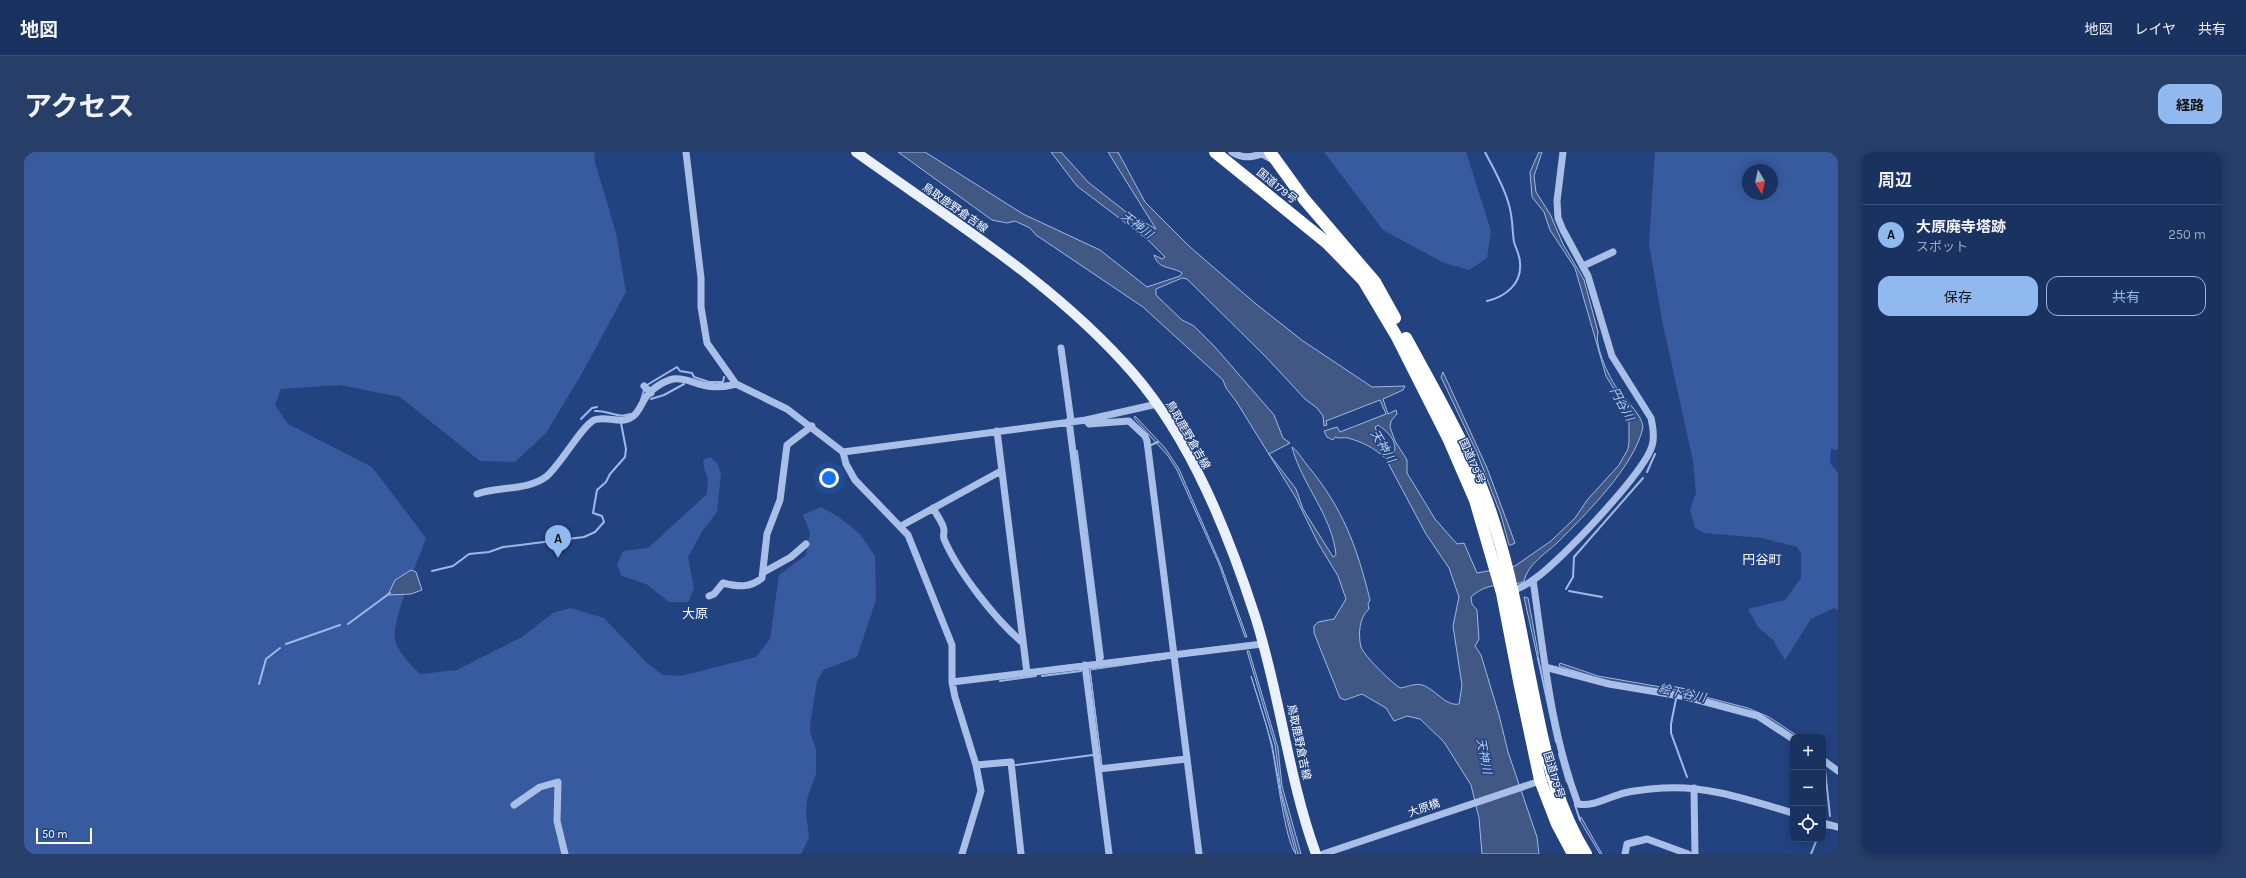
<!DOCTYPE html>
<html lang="ja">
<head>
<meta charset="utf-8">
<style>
  body { margin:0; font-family:Karla,"Noto Sans JP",sans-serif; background:#273e69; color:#f1f3f6 }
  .controls { position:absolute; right:12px; bottom:12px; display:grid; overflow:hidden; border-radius:8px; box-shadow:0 2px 10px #0003 }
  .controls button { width:36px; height:36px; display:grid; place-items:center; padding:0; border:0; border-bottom:1px solid #384d75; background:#1a3260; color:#f1f3f6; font:20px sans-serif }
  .compass { position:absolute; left:1718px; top:12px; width:36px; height:36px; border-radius:50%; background:#1a3260; box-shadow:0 2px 10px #0003; rotate:171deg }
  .scale { position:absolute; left:12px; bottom:10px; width:56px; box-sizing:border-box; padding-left:4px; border:2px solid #fff; border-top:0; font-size:11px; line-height:14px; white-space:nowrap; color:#fff; -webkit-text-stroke:3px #234380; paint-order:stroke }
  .you { position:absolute; left:805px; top:326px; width:14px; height:14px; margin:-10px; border:3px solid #fff; border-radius:50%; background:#1a73e8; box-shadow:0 0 0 6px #1a73e833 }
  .badge { display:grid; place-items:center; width:26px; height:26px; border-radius:50%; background:#90b9f0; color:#111; font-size:13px; font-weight:700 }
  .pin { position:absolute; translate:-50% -33px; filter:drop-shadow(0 1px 2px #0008) }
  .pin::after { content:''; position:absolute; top:21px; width:14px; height:12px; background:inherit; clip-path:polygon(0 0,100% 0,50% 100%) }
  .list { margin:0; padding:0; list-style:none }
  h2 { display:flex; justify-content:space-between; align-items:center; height:52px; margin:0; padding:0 16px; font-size:17px }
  h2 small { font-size:13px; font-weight:400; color:#9faabd }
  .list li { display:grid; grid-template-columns:26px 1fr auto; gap:12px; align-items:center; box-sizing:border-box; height:60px; padding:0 16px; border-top:1px solid #384d75 }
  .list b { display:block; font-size:15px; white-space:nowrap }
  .list p { margin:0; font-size:13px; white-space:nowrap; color:#9faabd }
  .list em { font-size:13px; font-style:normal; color:#9faabd }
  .actions { display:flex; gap:8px; padding:12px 16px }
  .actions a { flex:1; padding:9px 0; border:1px solid #90b9f0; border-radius:12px; text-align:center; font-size:14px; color:#90b9f0 }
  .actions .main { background:#90b9f0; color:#111 }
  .icon { flex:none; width:22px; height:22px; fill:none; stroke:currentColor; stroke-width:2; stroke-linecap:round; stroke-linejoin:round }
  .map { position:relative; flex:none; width:1814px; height:702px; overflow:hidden; border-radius:12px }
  header { display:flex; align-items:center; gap:24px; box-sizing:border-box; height:56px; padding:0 20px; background:#1a3260; border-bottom:1px solid #384d75 }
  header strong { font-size:19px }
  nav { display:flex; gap:22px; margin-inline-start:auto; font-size:14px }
  .intro { display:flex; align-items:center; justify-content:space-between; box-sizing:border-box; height:96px; padding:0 24px }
  h1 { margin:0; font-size:28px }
  .button { padding:10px 18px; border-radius:12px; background:#90b9f0; color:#111; font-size:14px; font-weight:700 }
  main { display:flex; gap:24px; padding:0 24px }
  aside { flex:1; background:#1a3260; border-radius:12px; box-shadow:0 2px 10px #0003 }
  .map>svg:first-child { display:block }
</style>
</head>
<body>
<header>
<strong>地図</strong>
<nav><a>地図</a><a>レイヤ</a><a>共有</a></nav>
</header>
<div class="intro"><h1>アクセス</h1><a class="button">経路</a></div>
<main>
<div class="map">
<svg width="1814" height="702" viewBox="0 0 1814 702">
  <rect width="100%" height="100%" fill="#234380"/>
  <!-- green -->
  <path fill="#375b9e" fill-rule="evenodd" d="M0,0H571L570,7L592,81L602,140L557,223L522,281L491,310L456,309L376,245L316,233L257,237L251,253L264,272L348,315L402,386C395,406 367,470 371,488C375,502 386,512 396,522L433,518L498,485L529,461L546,456L580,466L622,510L639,523L657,524L732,505L746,487L755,423L782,403L786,381L779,363L797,355L815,365L836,382L851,404L852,448L833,505L799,518L793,529L786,573V580L792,597V622L783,647L782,660L785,686L777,702H0Z
    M1300,0H1442L1467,79L1463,106L1445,118L1420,111L1359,78Z
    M1631,0H1814V298L1807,297L1806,311L1814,321V458L1810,456L1787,467L1761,508L1749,488L1734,475L1724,457L1761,448L1777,426V401L1773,395L1738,386L1680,381L1671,376L1666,358L1672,341L1669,309L1638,168L1625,92ZM1724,18H1748V42H1724Z
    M686,305L693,311L697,321L693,360L679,378L664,405L670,436L664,450H645L622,432L598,424L593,413L599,399L624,396L683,342L684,327L680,316L679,308Z"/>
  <!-- water -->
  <path fill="#415885" stroke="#9eb9e8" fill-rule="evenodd" d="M874,0H901L999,62L1076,98L1123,135L1156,124L1158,121C1148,114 1134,118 1130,103L1138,107L1141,105L1124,88L1053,34L1027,0H1037L1064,30L1102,60L1132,77L1084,0H1094L1121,50L1166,95L1232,152L1279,189L1348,235L1381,234L1379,238L1359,247L1364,262L1372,258L1373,262L1367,269L1366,275L1371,289L1383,308V321L1411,367L1433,392L1440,391L1453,421L1491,414L1527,389L1551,366L1564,347L1595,313L1604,297L1605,289V271L1599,252L1582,224L1551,116L1526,78L1520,60L1508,45L1506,20L1515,0H1518L1510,24L1512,40L1526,62L1539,92L1560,128L1574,180C1570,195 1587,230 1597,242C1604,251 1618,263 1619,275C1611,314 1561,363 1533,391C1521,402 1504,412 1500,429C1483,438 1468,426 1447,445L1448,452L1453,458L1455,487L1451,494L1457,503L1475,563L1484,600L1513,685L1515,702H1458L1455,666L1447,633L1420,590L1396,567L1383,564L1370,569L1362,556L1338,542L1321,548L1316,546L1290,481V474L1294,470L1310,467L1322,447L1314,424L1294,391L1272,346L1212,249L1202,236L1199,228L1119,155L1012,83L1006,76L991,69L983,71L968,68ZM1158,126L1163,127L1242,205L1281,247L1293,256L1299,264L1300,274L1303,273L1302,269L1356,248L1362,262L1316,280L1313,275L1300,279L1303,285L1309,288L1311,285C1315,287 1320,285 1324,286C1338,290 1351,296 1362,307L1402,382L1425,416L1435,445L1429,474L1438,533L1435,552C1422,555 1410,536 1398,533C1391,531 1384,535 1376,536C1368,531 1340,504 1337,495C1334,483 1335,465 1345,457L1344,452L1346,448C1333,395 1319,356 1283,313C1279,308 1272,297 1268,295C1278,333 1308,363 1312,403L1309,405L1279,357L1272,337L1245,302L1266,291L1259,286L1250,263L1191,195L1170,174L1158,168L1132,143V137ZM1354,273C1363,279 1374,289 1370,301H1368L1356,289L1351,275Z
    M1419,220L1463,316L1491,391L1487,393H1485L1477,363L1453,301L1417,225Z
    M1111,264L1141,296L1155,317L1196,411L1223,485H1221L1195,412L1153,318L1144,304L1110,266Z
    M387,418L392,420L398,438L387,442L364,443L371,428Z
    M1500,445L1504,446L1514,500V508Z
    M1223,499H1225L1254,596L1258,634L1277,702H1274L1257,639L1251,593Z
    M1142,507L1066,518L1078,614L1066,517Z
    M1536,511L1574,524L1654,538L1724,556L1745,565L1775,585H1771C1717,545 1648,543 1585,529C1568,525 1552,519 1535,514Z
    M1227,524L1248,592L1257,643L1272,702C1261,691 1252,612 1247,592C1242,569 1234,547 1227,524Z
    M1557,665L1578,702H1576L1555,667Z"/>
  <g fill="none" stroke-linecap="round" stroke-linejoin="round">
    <!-- stream -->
    <path stroke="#9eb9e8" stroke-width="2" d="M1461,0C1470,18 1480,34 1485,53C1489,66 1488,78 1490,90C1492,97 1496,103 1496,111C1498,132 1481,145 1463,149
      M623,233L653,215L656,219L668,221L670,225L685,230H699L700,225
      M627,247L640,243L660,232
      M617,248L620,238
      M571,259C583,258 595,267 606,262
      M557,267L568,256L573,255
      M1127,293L1134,290
      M1053,299L1079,506
      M1623,320L1631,302
      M408,419L429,414L445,402L465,400L479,395L560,385L571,380L580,370L578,364L569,361L573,338L582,330L586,322L601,305L602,297L597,271
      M1542,437L1549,425L1550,405L1619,326
      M1545,439L1578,445
      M324,472L366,441
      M262,492L316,473
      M1514,506L1532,590
      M1018,524L1057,519
      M976,529L1012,524
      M235,532L242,507L256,496
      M1652,547L1647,572V581L1663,625
      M1535,602L1543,630
      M992,613L1069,603
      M1801,617L1806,664
      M1551,653L1556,668
      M1799,675L1807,676
      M1787,702L1793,687"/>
    <!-- minor -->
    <path stroke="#aabfe7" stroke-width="7" d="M662,0L677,126V155L683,191L712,232L763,257L819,300L822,312L831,328L884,383L928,493V530L931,545L952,613L957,639L938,702
      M1208,0C1219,7 1227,5 1238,2L1249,8
      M1559,114L1589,100
      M1037,196L1047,269
      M620,234L627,241
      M1062,268L1065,272L1105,269L1121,284L1123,289L1175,702
      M1045,269L1076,511
      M973,279L1003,521
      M819,300L1062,268L1133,252
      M453,342C475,334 504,339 523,324C537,312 557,275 570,268C582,263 597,273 608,265C615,261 617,252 622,245C627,237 640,229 649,227C660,225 669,231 679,233C690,236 701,235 712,232
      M909,356C912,362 920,372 920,378C920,381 919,383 920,387C934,420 971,467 998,490
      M877,374L977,319
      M740,420L767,405L782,392
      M1509,428C1520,504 1527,580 1554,652C1569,655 1585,645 1600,641C1613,638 1627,637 1640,636C1683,633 1728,649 1769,661
      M1487,439C1494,437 1502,433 1509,428C1534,412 1620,321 1628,294C1631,285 1629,275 1627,266L1588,204L1564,124L1539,78L1534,66L1533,49L1539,0
      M685,444L690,442L699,431C714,435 726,436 738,426L743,382L756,348L763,293L788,274
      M1061,513L1085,702
      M1521,515L1585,532L1663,545L1734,564L1769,587
      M928,530L1238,492
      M1799,608L1814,619
      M952,613L987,610L997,702
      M1075,617L1162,607
      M1670,636L1671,702
      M490,653L516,635L534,630L533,669L541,702
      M1799,671L1814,675
      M1299,702L1528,625
      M1601,702L1603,692L1623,687L1664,702"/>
    <!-- major -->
    <path stroke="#ebf0fd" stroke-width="10" d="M832,0C927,68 1032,132 1109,221C1167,288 1204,381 1231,464C1256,542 1264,625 1292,702"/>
    <!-- highway -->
    <path stroke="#fff" stroke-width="12" d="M1191,0L1303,91L1339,128L1373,185L1425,288L1451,348L1478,441L1496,534L1516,628L1533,672L1549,702
      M1246,0L1280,47L1351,130L1371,166
      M1382,186C1416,248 1453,311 1473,380C1491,438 1500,500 1513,560C1523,610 1535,658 1562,702"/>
  </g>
  <g text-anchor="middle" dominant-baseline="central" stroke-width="3" stroke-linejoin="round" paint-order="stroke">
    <!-- street labels -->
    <g font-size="11" fill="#fff" stroke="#234380">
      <text transform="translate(1253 34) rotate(39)">国道179号</text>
      <text transform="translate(931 56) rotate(35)">鳥取鹿野倉吉線</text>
      <text transform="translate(1164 283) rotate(60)">鳥取鹿野倉吉線</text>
      <text transform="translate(1448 309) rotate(66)">国道179号</text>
      <text transform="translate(1275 590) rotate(78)">鳥取鹿野倉吉線</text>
      <text transform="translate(1530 623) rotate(73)">国道179号</text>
      <text transform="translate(1400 656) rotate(-19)">大原橋</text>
    </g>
    <!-- water labels -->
    <g font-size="12" font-style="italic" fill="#b5caef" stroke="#234380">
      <text transform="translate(1113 73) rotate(37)">天神川</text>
      <text transform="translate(1598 252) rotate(61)">円谷川</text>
      <text transform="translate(1359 294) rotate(59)">天神川</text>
      <text transform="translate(1658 541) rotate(12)">絵下谷川</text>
      <text transform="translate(1460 604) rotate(79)">天神川</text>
    </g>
    <!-- quarter labels -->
    <g font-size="13" fill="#fff" stroke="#234380">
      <text x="1738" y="407">円谷町</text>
      <text x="671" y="461">大原</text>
    </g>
  </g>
</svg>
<div class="controls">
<button>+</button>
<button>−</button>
<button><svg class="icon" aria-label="locate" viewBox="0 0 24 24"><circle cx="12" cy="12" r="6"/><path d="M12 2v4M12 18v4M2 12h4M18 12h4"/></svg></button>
</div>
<svg class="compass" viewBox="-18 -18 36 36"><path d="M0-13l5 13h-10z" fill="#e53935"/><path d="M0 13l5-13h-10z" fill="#9faabd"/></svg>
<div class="scale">50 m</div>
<div class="you"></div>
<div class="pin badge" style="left:534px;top:406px">A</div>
</div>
<aside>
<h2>周辺<small></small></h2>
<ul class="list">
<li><span class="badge">A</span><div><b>大原廃寺塔跡</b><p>スポット</p></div><em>250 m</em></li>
</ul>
<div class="actions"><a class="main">保存</a><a>共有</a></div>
</aside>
</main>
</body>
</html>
